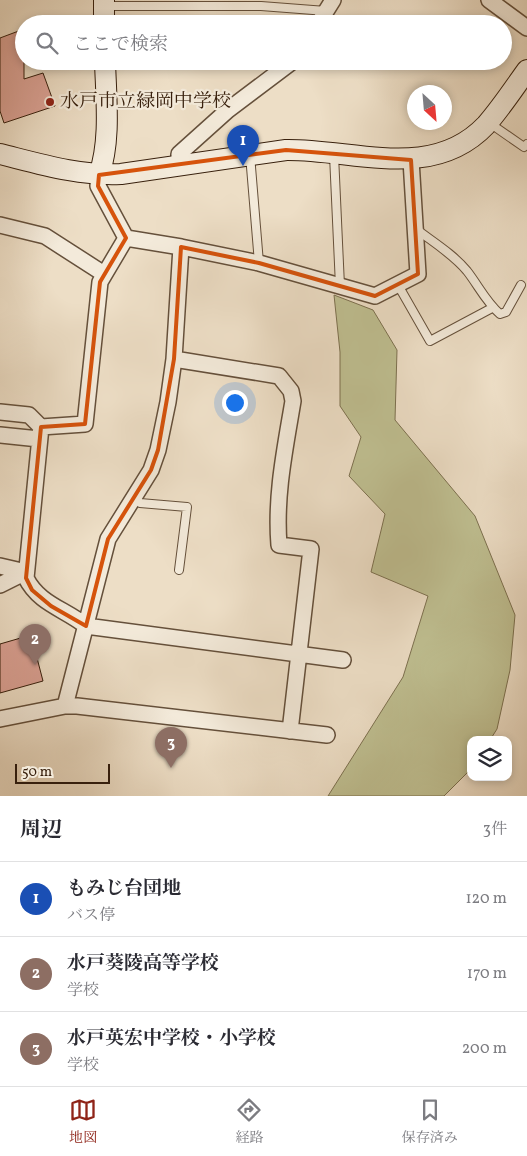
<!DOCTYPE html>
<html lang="ja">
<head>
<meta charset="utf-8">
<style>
  body { margin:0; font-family:Vollkorn,"Noto Serif JP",serif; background:#f7f7f7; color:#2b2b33 }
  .controls { position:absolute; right:15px; bottom:15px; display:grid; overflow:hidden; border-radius:10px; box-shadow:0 2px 8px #0003 }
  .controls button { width:45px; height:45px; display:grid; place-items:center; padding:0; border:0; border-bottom:1px solid #e1e1e2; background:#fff; color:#2b2b33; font:25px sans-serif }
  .compass { position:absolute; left:407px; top:85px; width:45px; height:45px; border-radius:50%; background:#fff; box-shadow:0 2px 8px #0003; rotate:154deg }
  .scale { position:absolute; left:15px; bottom:12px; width:95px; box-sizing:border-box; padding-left:5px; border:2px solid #38200d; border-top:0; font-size:14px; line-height:18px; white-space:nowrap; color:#38200d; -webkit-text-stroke:4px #f3eada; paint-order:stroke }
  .you { position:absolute; left:234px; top:402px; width:18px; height:18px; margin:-12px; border:4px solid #fff; border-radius:50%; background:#1a73e8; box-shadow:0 0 0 8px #1a73e833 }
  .badge { display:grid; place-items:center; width:32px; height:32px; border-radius:50%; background:#8f2418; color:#fff; font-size:16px; font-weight:700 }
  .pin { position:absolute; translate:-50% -41px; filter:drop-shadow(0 1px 2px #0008) }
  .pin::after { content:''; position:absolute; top:26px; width:18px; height:15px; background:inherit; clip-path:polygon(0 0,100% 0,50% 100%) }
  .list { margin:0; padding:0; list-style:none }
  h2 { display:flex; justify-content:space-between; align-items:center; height:65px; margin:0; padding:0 20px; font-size:21px }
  h2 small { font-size:16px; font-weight:400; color:#7c7c81 }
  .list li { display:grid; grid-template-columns:32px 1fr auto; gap:15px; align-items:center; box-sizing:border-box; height:75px; padding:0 20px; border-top:1px solid #e1e1e2 }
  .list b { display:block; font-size:19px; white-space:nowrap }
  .list p { margin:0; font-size:16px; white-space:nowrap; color:#7c7c81 }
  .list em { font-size:16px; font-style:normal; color:#7c7c81 }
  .icon { flex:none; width:28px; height:28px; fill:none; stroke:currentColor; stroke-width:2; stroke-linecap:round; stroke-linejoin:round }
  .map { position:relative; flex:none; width:527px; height:796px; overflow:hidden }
  .search { position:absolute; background:#fff; box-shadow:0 2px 8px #0003; left:15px; right:15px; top:15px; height:55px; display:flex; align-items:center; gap:12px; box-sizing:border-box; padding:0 18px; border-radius:28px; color:#7c7c81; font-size:19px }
  .sheet { height:290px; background:#fff }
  nav { display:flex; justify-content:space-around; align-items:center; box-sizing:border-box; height:70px; border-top:1px solid #e1e1e2; background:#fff; font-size:14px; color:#7c7c81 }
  nav a { display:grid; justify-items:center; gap:2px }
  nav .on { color:#8f2418 }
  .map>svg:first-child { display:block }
</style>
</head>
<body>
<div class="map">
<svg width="527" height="796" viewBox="0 0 527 796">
  <rect width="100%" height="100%" fill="#eddec6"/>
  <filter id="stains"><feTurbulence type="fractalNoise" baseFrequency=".004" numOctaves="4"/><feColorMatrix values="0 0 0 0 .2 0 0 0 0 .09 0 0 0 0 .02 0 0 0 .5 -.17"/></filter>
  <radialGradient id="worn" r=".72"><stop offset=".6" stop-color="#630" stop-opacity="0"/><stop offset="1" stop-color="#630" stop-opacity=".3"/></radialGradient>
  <!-- green -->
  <path fill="#bfbf91" stroke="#7c704f" d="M334,295L373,310L397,350L395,420L475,516L515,615L510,670L497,729L490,740H471V769L444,796H328L403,677L428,596L371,572L385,514L349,476L361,437L340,406V352Z"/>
  <!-- building -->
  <path fill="#dba295" stroke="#38200d" d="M24,29V79L43,73L55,106L4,123L0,111V38Z
    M31,635L43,681L0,693V644Z"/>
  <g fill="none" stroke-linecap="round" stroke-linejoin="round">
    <!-- lane casing -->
    <g stroke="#65503b" stroke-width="10">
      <path id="lane" d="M106,6H261L326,11
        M488,122L524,147L527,144
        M250,155L259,263
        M334,155L340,286
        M416,229C433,242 453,254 467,271C478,285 486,302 500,314L506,312L521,285
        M398,285L430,341L492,308
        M135,497L140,503L187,507L179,570"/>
    </g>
    <!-- street casing -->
    <g stroke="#65503b" stroke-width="18">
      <path id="street" d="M489,0L527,28
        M318,24L333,0
        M179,165V154L228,110L293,61
        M0,225L45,236L104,274
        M181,247L259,263L375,296L418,274L411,160
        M174,359L279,376L291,391L293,401C285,449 275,496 279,545L311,549L290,731
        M0,412L29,415L41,427L26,578C39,604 65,609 86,626L343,660
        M41,427L85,424L100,282L126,238
        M0,435L39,439
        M0,566L26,572L0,585
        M65,706H77L327,735
        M0,719L65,706L108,539L151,470L158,450L168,402L174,359L181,247L126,238L98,186L99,175"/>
    </g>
    <!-- secondary casing -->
    <g stroke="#38200d" stroke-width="22">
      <path id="secondary" d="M104,0V24
        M0,154C40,164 79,176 121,174L286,150C354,149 432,182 486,125C501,108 514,88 527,70
        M99,175C111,140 106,98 105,61"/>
    </g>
    <!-- lane -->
    <use href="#lane" stroke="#f3eada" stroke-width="8"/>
    <!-- street -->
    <use href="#street" stroke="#f3eada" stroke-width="15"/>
    <!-- secondary -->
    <use href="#secondary" stroke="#f3eada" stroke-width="20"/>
  </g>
  <!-- marked area -->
  <path fill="none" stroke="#d6530c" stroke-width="4" stroke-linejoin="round" d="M286,150L411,160L418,274L375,296L259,263L181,247L174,359L158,450L151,470L108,539L86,626L51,606L32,590L26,578L41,427L85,424L100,282L126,238L98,186L99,175Z"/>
  <!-- markers -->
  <circle fill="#8f2418" stroke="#f3eada" stroke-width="2" cx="50" cy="102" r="5"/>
  <g text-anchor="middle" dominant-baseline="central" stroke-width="4.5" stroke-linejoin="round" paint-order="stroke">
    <!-- poi labels -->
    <g font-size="19" fill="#38200d" stroke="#f3eada" text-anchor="start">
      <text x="60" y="102">水戸市立緑岡中学校</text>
    </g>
  </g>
  <rect width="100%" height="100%" filter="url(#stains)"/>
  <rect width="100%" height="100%" fill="url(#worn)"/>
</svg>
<div class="controls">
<button><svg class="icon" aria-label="layers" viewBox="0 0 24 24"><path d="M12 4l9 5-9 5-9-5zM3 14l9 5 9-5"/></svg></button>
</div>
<svg class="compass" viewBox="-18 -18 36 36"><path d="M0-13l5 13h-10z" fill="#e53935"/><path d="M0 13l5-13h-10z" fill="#7c7c81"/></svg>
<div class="scale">50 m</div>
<div class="you"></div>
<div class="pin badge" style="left:243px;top:166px;background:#1a4fb4">1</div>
<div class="pin badge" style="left:35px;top:665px;background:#8d6e63">2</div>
<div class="pin badge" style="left:171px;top:768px;background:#8d6e63">3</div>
<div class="search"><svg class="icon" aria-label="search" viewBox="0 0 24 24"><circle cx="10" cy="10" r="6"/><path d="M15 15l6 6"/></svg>ここで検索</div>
</div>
<section class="sheet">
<h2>周辺<small>3件</small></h2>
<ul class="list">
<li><span class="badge" style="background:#1a4fb4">1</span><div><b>もみじ台団地</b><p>バス停</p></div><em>120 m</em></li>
<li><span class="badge" style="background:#8d6e63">2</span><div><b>水戸葵陵高等学校</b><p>学校</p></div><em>170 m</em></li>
<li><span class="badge" style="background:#8d6e63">3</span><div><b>水戸英宏中学校・小学校</b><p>学校</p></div><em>200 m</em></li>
</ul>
</section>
<nav>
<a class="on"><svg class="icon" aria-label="map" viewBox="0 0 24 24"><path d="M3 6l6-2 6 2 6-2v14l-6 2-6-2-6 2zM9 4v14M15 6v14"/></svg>地図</a>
<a><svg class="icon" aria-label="directions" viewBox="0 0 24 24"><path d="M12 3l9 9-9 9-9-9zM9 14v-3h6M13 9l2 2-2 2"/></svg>経路</a>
<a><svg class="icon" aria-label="saved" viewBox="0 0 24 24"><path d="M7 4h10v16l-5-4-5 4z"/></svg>保存済み</a>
</nav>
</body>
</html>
